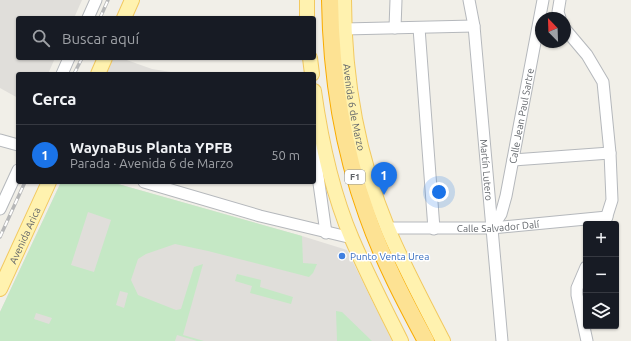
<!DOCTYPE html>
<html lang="es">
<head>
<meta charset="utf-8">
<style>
  body { margin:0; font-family:Ubuntu,sans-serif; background:#242831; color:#f1f3f6 }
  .controls { position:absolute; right:12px; bottom:12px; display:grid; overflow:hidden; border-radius:4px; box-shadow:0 1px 3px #0004 }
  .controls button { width:36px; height:36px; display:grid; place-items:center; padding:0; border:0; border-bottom:1px solid #363941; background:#171b24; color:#f1f3f6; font:20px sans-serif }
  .compass { position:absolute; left:535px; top:12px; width:36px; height:36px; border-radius:50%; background:#171b24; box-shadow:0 1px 3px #0004; rotate:337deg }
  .you { position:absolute; left:439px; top:192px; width:14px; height:14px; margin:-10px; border:3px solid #fff; border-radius:50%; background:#1a73e8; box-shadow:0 0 0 6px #1a73e833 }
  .badge { display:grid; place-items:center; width:26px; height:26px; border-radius:50%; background:#1a73e8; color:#fff; font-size:13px; font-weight:700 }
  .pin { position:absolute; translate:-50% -33px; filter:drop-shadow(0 1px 2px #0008) }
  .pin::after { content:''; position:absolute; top:21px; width:14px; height:12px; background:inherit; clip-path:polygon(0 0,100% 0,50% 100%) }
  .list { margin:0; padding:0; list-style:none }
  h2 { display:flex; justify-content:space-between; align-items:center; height:52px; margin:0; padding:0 16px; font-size:17px }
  h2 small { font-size:13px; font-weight:400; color:#9ea1a6 }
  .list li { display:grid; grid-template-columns:26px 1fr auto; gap:12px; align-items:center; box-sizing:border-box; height:60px; padding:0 16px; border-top:1px solid #363941 }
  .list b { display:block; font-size:15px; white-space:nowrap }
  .list p { margin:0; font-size:13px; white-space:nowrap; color:#9ea1a6 }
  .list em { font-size:13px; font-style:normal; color:#9ea1a6 }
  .icon { flex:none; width:22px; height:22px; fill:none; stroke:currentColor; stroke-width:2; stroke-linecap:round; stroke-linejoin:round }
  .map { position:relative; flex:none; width:631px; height:341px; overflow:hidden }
  .search { position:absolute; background:#171b24; box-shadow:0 1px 3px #0004; left:16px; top:16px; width:300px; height:44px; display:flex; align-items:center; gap:10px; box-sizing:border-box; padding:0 14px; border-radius:4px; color:#9ea1a6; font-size:15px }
  .panel { position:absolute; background:#171b24; box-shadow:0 1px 3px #0004; left:16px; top:72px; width:300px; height:112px; border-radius:4px }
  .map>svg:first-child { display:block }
</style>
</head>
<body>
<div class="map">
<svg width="631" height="341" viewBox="0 0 631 341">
  <rect width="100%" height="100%" fill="#f1efe8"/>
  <!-- industrial -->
  <path fill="#e0deda" d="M0,0H82L74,18H18V58H55L48,74H18V98L0,88Z
    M113,58H121L152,69L183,74H105Z
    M61,182H111L302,236L347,250L392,341H0V312Z"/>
  <!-- green -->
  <path fill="#c5e8c5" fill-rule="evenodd" d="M61,182H111L302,236L303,263L317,264L313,273L309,277L208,251L175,244L146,254L138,259L131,280L138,295L176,310L181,309L194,267L203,264L183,335L204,341H197L177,335L175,341H0V312ZM88,212L111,220L94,272L71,265ZM120,291L128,293L124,308L116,305ZM36,313L52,318L49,324L34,319Z
    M237,274L261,280L260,287L293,297L291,304L250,293L252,286L235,281Z
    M336,311L342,312L372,341H337Z"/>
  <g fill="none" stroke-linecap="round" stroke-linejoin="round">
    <!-- minor casing -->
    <g stroke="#b5b8bc" stroke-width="13">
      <g id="minor">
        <path id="s1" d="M469,0L474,26L502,341"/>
        <path d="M88,18L96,0"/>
        <path d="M560,18L558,12L560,0"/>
        <path d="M395,28L396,0"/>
        <path d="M419,28L434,229"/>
        <path d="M344,29L474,26"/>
        <path d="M565,29L587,55L603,82L610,153L612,200L605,222"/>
        <path d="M62,74L69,58"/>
        <path d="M0,140L18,145"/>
        <path d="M314,148L326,233"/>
        <path d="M513,160L610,153"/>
        <path d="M144,182L260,216L352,238"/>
        <path d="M0,209L18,170"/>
        <path id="s2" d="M388,228H492L607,217"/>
        <path id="s3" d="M492,228L501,214L506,196L543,0"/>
        <path d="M586,267L577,288V295L587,341"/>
      </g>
    </g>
    <!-- major casing -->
    <g stroke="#f2c960" stroke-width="16">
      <g id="major">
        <path d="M307,0V18"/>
        <path id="s4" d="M344,0C344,78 358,157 388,229C404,267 424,304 443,341"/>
        <path d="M124,18L132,0"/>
        <path d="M310,58L312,74"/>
        <path d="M98,74L105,58"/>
        <path d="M314,91C321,141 332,192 352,239C367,274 384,307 401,341"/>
        <path id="s5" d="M0,289L49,182"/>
      </g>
    </g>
    <!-- highway casing -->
    <g stroke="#f9ab00" stroke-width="18">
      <path id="highway" d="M330,0C331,72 342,146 367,215C382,258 404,300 426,341"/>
    </g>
    <!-- minor -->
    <use href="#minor" stroke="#fff" stroke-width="11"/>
    <!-- major -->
    <use href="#major" stroke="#fff2af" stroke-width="14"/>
    <!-- highway -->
    <use href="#highway" stroke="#fde293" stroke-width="16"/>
    <!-- rail casing -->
    <g stroke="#b6b7b8" stroke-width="3.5">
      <path id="rail" d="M100,18L108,0
        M74,74L82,58
        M0,237L25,182"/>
    </g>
    <!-- rail -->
    <use href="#rail" stroke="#fff" stroke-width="2" stroke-dasharray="6" stroke-linecap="butt"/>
  </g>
  <!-- markers -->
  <circle fill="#3f7fe0" stroke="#fff" stroke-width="1.5" cx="342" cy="256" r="4"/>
  <g text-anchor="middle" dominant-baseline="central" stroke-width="3" stroke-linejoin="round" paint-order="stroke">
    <!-- shield labels -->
    <rect fill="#fff" stroke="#8f9295" stroke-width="1" x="345" y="170" width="20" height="14" rx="3"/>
    <g font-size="9" font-weight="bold" fill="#5f6368">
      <text x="355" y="177">F1</text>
    </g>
    <!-- street labels -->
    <g font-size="10" fill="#5f6368" stroke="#fff">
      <text stroke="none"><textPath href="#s4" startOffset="108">Avenida 6 de Marzo</textPath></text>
      <text stroke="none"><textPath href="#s3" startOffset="117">Calle Jean Paul Sartre</textPath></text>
      <text stroke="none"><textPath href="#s1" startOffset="171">Martín Lutero</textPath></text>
      <text stroke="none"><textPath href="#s2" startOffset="110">Calle Salvador Dalí</textPath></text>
      <text stroke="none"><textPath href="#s5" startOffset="59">Avenida Arica</textPath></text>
    </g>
    <!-- shop labels -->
    <g font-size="10" fill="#366cbe" stroke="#fff" text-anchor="start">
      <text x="350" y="256">Punto Venta Urea</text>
    </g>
  </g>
</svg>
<div class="controls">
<button>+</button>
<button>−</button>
<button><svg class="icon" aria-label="layers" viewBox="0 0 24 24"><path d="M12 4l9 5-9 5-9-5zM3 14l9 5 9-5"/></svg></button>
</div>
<svg class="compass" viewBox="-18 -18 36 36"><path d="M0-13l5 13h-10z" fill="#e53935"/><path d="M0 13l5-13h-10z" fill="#9ea1a6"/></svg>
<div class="you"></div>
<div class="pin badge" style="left:384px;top:195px">1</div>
<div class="search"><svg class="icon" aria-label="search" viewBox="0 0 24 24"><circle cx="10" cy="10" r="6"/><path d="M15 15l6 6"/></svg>Buscar aquí</div>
<section class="panel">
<h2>Cerca<small></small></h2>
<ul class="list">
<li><span class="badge">1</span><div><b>WaynaBus Planta YPFB</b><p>Parada · Avenida 6 de Marzo</p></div><em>50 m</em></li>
</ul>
</section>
</div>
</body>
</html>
